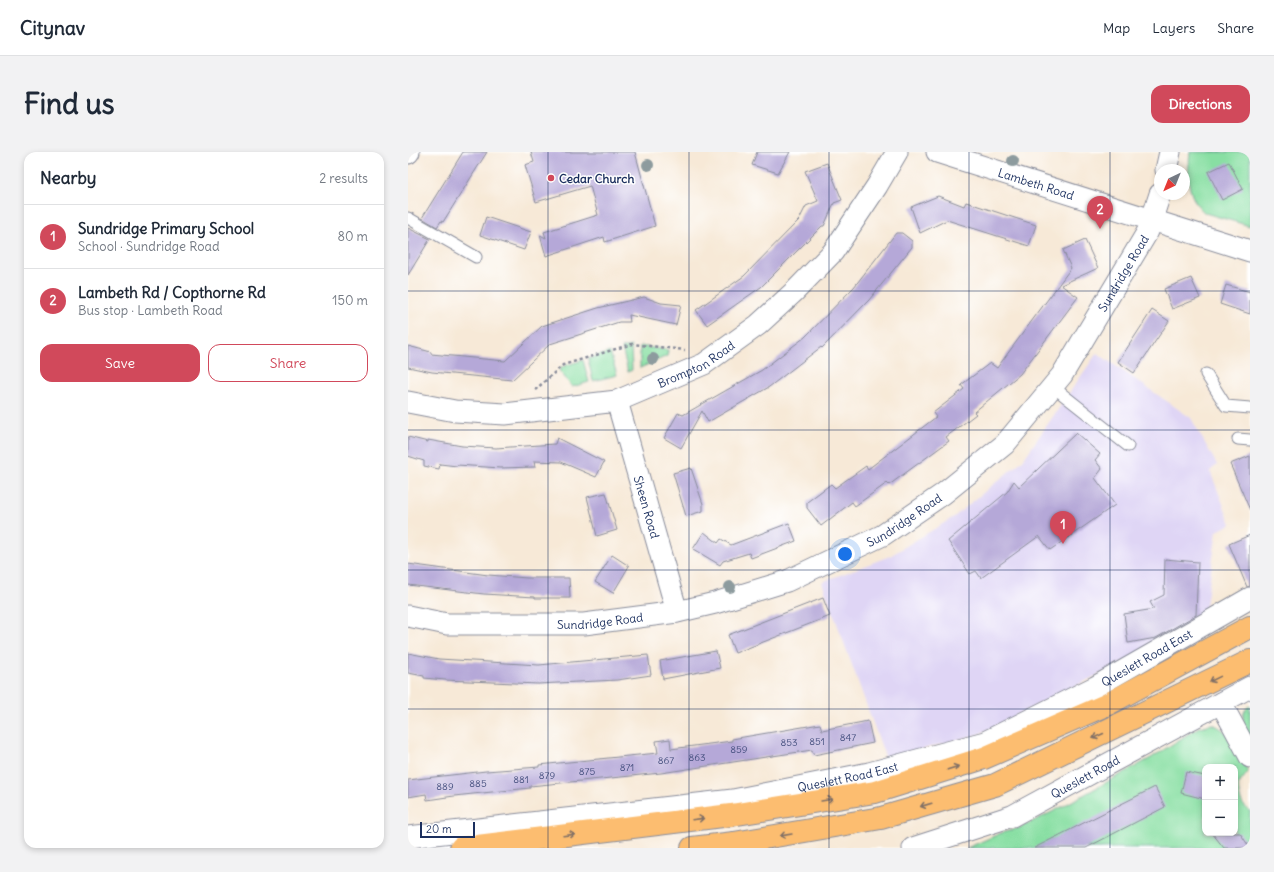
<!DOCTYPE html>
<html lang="en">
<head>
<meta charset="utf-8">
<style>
  body { margin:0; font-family:Delius,sans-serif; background:#f2f2f3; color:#1f2937 }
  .controls { position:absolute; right:12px; bottom:12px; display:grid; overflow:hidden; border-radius:8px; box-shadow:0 2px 6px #0003 }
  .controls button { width:36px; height:36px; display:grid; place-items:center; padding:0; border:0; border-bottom:1px solid #e0e1e3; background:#fff; color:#1f2937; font:20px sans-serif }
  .compass { position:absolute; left:746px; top:12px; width:36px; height:36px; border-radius:50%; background:#fff; box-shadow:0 2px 6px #0003; rotate:223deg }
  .scale { position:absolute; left:12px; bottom:10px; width:55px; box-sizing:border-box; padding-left:4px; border:2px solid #1b2f5e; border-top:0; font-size:11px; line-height:14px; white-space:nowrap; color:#1b2f5e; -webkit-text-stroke:3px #fff; paint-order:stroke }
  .you { position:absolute; left:437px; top:402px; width:14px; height:14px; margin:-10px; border:3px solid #fff; border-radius:50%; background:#1a73e8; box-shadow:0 0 0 6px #1a73e833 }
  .badge { display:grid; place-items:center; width:26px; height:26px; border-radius:50%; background:#d1495b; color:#fff; font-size:13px; font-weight:700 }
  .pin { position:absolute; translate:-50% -33px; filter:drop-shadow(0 1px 2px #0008) }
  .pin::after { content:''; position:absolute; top:21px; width:14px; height:12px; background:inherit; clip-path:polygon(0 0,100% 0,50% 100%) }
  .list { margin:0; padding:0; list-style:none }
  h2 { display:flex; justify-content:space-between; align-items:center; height:52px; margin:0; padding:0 16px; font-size:17px }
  h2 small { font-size:13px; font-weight:400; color:#747a83 }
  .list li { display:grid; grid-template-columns:26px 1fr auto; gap:12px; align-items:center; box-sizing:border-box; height:64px; padding:0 16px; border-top:1px solid #e0e1e3 }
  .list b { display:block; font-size:15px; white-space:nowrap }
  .list p { margin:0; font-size:13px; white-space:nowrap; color:#747a83 }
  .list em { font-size:13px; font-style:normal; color:#747a83 }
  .actions { display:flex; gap:8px; padding:12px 16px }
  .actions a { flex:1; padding:9px 0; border:1px solid #d1495b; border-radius:12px; text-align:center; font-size:14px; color:#d1495b }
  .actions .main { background:#d1495b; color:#fff }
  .map { position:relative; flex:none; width:842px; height:696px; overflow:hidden; border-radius:12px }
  header { display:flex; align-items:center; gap:24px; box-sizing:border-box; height:56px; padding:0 20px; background:#fff; border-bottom:1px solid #e0e1e3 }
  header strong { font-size:19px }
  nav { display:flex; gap:22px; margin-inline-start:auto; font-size:14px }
  .intro { display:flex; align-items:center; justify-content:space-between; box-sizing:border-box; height:96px; padding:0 24px }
  h1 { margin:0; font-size:28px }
  .button { padding:10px 18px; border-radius:12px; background:#d1495b; color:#fff; font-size:14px; font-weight:700 }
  main { display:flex; gap:24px; padding:0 24px }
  aside { flex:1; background:#fff; border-radius:12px; box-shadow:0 2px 6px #0003 }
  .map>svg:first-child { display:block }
</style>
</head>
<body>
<header>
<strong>Citynav</strong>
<nav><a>Map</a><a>Layers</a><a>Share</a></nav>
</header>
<div class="intro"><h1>Find us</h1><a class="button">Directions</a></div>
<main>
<aside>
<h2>Nearby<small>2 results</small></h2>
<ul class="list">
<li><span class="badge">1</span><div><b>Sundridge Primary School</b><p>School · Sundridge Road</p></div><em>80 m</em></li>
<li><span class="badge">2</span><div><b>Lambeth Rd / Copthorne Rd</b><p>Bus stop · Lambeth Road</p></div><em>150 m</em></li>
</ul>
<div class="actions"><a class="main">Save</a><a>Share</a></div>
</aside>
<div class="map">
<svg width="842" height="696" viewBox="0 0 842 696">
  <rect width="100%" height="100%" fill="#fff"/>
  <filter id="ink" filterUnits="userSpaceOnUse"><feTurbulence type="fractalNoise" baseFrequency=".025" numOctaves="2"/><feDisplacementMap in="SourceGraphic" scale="8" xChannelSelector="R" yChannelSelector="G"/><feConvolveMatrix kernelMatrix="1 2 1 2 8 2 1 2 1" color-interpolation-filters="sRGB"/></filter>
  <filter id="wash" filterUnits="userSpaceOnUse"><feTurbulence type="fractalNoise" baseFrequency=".012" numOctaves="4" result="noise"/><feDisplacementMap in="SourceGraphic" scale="16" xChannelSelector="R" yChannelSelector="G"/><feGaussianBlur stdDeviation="0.9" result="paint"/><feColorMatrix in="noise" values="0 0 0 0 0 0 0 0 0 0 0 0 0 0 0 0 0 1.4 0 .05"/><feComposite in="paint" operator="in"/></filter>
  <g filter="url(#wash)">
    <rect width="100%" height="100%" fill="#f7e9d7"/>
    <!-- built -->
    <path fill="#dfd5f5" d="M689,201L783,266L809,313L802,319L823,372L809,379L797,460L756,490L571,582L478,607L414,430L482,404L546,365L615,308Z"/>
    <!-- green -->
    <path fill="#88dfa3" stroke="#528780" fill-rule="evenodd" d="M782,0H842V74L797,61C777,44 780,22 782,0Z
      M223,194L224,218L220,220L214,196Z
      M232,194L260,198L259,204L232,216Z
      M202,200L209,223L185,229L180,207Z
      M175,208L181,230L164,235L151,218L156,214Z
      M842,553V588C837,577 829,563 842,553Z
      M804,572C825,579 831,602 840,620L830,633C831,645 832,652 842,659V696H559L593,681L611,676L648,658L743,606L791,575ZM797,615H827V681H797Z"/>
    <g id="blocks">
      <!-- building -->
      <path fill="#b5a8d8" d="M55,0H79L35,70L33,69L29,75L14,66Z
        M123,0H227L247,74L197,90L196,85L138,104L132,83L138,86L136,80L190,63L182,34L128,50L117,13L126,10Z
        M349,0H382L370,21L344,13Z
        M821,10L835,37L814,48L800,20Z
        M419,11L434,48L426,51L416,74H414L353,135L299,173L288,158L336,124L391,68L398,54L410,49L397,19Z
        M530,44L556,54L558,50L628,73L621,94L539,68L512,81L503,55Z
        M78,65L123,80L116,98L72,83Z
        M0,76L22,87L0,123Z
        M488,81H494L504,89V95L461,148L414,196L413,195L361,235L300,270L294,259L273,296L256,286L270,261L275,263L354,218L397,185L446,135Z
        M677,88L690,116L653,133L670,145L612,222L566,260L568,262L538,285L541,289L481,333L479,331L447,354L444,350L413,374L399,356V350L423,332L427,336L458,314L460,317L497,289L528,265L525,261L556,237L553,233L582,211L589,216L663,116L655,98Z
        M783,126L792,146L764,157L756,137Z
        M818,133L842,140V162L812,152Z
        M236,145L253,151L273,153L268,173L221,163L222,170H211L142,192L104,228L24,220L0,215V194L23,200V202L97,209L134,174L190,156Z
        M744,158L761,169L726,221L710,210Z
        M668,281L692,302L687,308L694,317L687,326L707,353L642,398L631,384L573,426L568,419L562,422L540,389L599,340L606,329L611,335Z
        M0,285L20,290V288L54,294L88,296L147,292L149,286L196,310L188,325L153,310L126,309L127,315L92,316L49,313V314L32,312L31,317L16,314V309L0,304Z
        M842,304V358L822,312Z
        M283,316L295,352V359L278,364L265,321Z
        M198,341L209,378L189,384L179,345Z
        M381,371L388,389L343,406L341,401L315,409L312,413L285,397L296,380L310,391L313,387L323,393Z
        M842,383V434L839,435L821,392Z
        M204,403L221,414L205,441L187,430Z
        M757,407L790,410L788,463L748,486L720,491L716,462L746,457L742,450L756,443Z
        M0,412L80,423L119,426H161L162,446H127V445L76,442L0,433Z
        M415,446L422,464L327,501L320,483Z
        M308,499L312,516L255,527L252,509Z
        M0,501L31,507L131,513L240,503L243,523L209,528L130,532L37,528L16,526V524L0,521Z
        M460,569L465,591L406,603L404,598L253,621L122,634V636L46,644L19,648L18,642L0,645V628L78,619L131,615V613L250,601L248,589L262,587L263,597L324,589V587L412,572L414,578Z
        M778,620L797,624V647L773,641Z
        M747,635L757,655L678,696H626Z
        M804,681H832L842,696H816Z"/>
    </g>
  </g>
  <g filter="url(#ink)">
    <use href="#blocks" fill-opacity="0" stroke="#898c9a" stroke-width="1"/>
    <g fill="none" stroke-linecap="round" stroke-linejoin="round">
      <!-- lane casing -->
      <g stroke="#898c9a" stroke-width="13">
        <path id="lane" d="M0,66L68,105
          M798,222L818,254L842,256
          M644,234L720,294
          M830,287L842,288"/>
      </g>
      <!-- street casing -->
      <g stroke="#898c9a" stroke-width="23">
        <g id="street">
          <path id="s1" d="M529,0L842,99"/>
          <path d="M0,1L1,0"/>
          <path d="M758,18L762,0"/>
          <path id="s2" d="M209,249L269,460"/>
          <path id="s3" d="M0,250L47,259L97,262L209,249L296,212L350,173L387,139L425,100L469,34L489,0"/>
          <path id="s4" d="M0,464L39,472H176L269,460L307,451L379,429L475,383L535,342L597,292L654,223L740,79L752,42"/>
          <path d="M813,551L842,605"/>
          <path id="s5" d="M0,685L325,648L461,621L577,590L687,535L842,446"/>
          <path id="s6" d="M505,696L604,664L842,535"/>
        </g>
      </g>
      <!-- highway casing -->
      <g stroke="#898c9a" stroke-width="24">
        <path id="highway" d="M53,696L323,663L467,640L576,606L700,552L842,475
          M284,696L326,691L473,666L587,633L842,509"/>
      </g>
      <!-- path -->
      <path stroke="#898c9a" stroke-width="2.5" stroke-dasharray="3 3" stroke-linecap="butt" d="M127,238L155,213L224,192L277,198"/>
      <!-- lane -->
      <use href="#lane" stroke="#fff" stroke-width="11"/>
      <!-- street -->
      <use href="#street" stroke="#fff" stroke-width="21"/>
      <!-- highway -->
      <use href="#highway" stroke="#fcbd6f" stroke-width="22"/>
    </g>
    <!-- trees -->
    <g fill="#8d9b9e">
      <circle cx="605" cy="9" r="6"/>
      <circle cx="240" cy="13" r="6"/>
      <circle cx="245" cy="207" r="6"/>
      <circle cx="322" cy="435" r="6"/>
    </g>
    <!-- one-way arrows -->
    <defs><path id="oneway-shaft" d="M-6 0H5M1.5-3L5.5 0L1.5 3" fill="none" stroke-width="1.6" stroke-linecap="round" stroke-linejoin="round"/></defs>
    <g stroke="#806f66">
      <use href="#oneway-shaft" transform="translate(807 527) rotate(154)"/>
      <use href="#oneway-shaft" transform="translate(690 584) rotate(155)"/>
      <use href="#oneway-shaft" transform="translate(545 616) rotate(-18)"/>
      <use href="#oneway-shaft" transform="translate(419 648) rotate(-9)"/>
      <use href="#oneway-shaft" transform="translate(518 653) rotate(164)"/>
      <use href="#oneway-shaft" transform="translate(290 667) rotate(-7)"/>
      <use href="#oneway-shaft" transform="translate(161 683) rotate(-7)"/>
      <use href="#oneway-shaft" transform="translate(378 683) rotate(170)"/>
    </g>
  </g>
  <!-- grid -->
  <path fill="none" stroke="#1b2f5e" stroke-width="1" stroke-opacity="0.55" d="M140,0V696M281,0V696M421,0V696M561,0V696M702,0V696M0,139H842M0,278H842M0,418H842M0,557H842"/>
  <!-- markers -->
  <circle fill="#d1495b" stroke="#fff" stroke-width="1.5" cx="143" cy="26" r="4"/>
  <g text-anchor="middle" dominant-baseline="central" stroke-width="3" stroke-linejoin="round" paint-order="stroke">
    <!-- number labels -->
    <g font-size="10" fill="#424d7c">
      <text x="440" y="585">847</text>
      <text x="409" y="589">851</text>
      <text x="381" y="590">853</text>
      <text x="331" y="597">859</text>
      <text x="289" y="605">863</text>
      <text x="258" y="608">867</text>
      <text x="219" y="615">871</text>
      <text x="179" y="619">875</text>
      <text x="139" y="623">879</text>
      <text x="113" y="627">881</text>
      <text x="70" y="631">885</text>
      <text x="37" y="634">889</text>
    </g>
    <!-- poi labels -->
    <g font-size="12" font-weight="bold" fill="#1b2f5e" stroke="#fff" text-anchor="start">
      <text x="151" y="26">Cedar Church</text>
    </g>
    <!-- street labels -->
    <g font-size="12" fill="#1b2f5e" stroke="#fff">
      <text stroke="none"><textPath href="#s1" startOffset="104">Lambeth Road</textPath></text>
      <text stroke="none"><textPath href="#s4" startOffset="852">Sundridge Road</textPath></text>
      <text stroke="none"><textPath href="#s3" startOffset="298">Brompton Road</textPath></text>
      <text stroke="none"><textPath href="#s2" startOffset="110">Sheen Road</textPath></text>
      <text stroke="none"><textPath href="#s4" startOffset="517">Sundridge Road</textPath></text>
      <text stroke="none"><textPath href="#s4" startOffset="193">Sundridge Road</textPath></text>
      <text stroke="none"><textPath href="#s5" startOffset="768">Queslett Road East</textPath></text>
      <text stroke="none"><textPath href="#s5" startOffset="444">Queslett Road East</textPath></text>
      <text stroke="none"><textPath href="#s6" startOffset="187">Queslett Road</textPath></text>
    </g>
  </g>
</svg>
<div class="controls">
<button>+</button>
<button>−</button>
</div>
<svg class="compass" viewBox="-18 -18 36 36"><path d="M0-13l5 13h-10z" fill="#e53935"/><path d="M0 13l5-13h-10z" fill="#747a83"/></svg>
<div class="scale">20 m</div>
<div class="you"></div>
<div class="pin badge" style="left:655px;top:392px">1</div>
<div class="pin badge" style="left:692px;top:77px">2</div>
</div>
</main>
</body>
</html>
